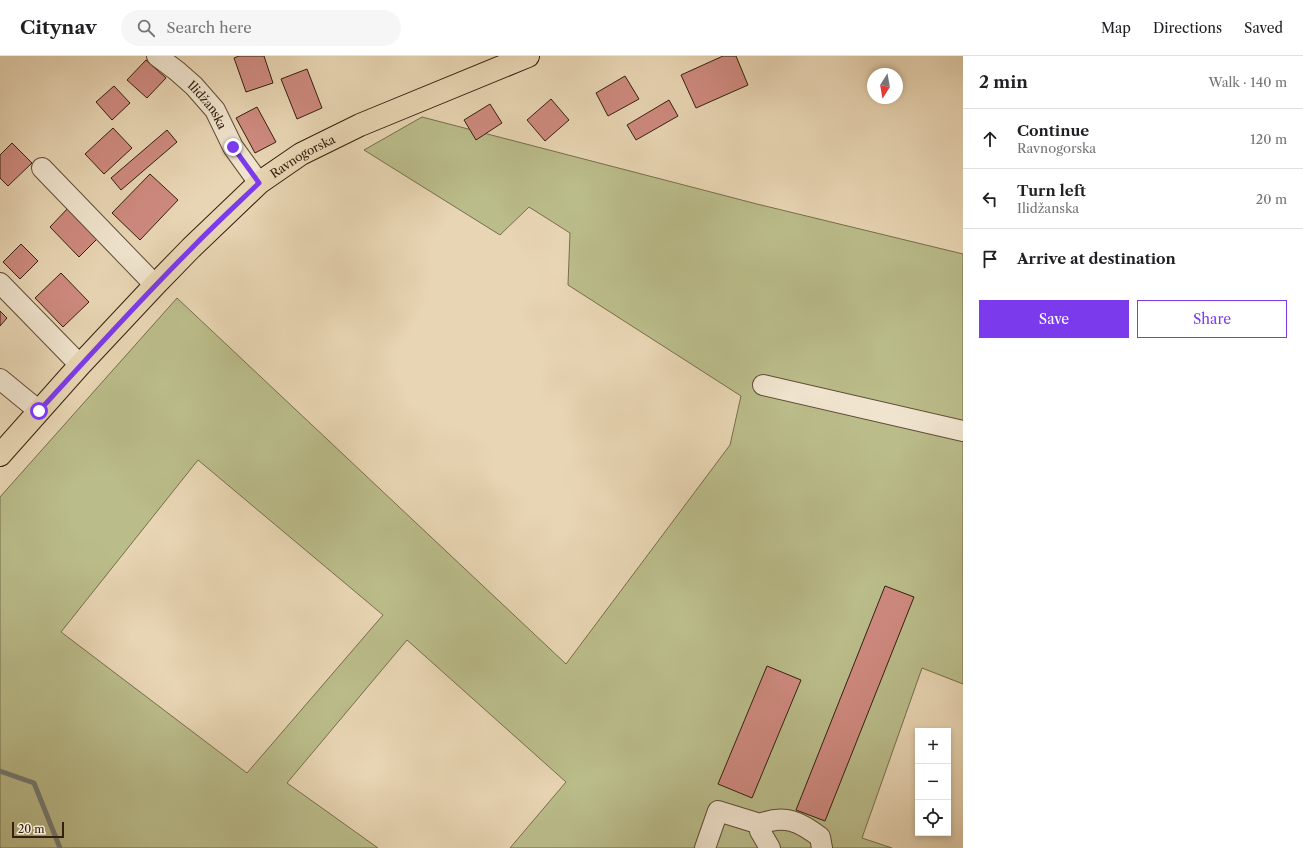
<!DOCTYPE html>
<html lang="en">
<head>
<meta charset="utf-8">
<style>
  body { margin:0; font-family:"Libre Caslon Text",serif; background:#f6f6f6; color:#202124 }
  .controls { position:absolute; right:12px; bottom:12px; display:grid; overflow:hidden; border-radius:0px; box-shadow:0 2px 6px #0003 }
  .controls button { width:36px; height:36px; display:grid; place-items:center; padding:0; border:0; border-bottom:1px solid #e0e0e0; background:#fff; color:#202124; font:20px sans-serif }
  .compass { position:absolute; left:867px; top:12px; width:36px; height:36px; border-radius:50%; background:#fff; box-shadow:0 2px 6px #0003; rotate:191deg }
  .scale { position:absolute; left:12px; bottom:10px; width:52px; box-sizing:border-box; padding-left:4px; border:2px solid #34200e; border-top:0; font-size:11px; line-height:14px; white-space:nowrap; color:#34200e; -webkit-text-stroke:3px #f0e4ce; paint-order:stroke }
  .stop { position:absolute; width:12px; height:12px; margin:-9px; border:3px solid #7c3aed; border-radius:50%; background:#fff }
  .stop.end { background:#7c3aed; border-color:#fff; box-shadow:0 1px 4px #0008 }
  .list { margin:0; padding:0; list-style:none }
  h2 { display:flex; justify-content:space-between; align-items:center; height:52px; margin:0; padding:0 16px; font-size:17px }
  h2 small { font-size:13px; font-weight:400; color:#757577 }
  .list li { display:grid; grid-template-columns:26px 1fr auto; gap:12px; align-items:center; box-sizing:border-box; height:60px; padding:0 16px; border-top:1px solid #e0e0e0 }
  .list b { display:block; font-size:15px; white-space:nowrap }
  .list p { margin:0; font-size:13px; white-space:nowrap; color:#757577 }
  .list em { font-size:13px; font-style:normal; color:#757577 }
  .actions { display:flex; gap:8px; padding:12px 16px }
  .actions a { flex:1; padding:9px 0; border:1px solid #7c3aed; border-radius:0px; text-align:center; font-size:14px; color:#7c3aed }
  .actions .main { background:#7c3aed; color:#fff }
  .icon { flex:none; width:22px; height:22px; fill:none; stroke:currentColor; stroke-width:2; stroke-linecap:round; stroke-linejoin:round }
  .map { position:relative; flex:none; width:963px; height:792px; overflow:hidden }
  header { display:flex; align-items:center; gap:24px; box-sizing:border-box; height:56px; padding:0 20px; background:#fff; border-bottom:1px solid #e0e0e0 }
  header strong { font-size:19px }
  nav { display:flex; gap:22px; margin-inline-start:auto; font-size:14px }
  .search { width:280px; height:36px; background:#f6f6f6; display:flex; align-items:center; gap:10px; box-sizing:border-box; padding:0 14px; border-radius:22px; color:#757577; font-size:15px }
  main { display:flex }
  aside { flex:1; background:#fff }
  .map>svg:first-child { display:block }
</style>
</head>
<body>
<header>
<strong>Citynav</strong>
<div class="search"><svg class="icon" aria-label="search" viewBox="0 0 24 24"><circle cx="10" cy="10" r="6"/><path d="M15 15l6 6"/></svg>Search here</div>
<nav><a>Map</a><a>Directions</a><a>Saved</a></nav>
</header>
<main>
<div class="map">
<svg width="963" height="792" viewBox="0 0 963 792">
  <rect width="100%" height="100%" fill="#e8d5b3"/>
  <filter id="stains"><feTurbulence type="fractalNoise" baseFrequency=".005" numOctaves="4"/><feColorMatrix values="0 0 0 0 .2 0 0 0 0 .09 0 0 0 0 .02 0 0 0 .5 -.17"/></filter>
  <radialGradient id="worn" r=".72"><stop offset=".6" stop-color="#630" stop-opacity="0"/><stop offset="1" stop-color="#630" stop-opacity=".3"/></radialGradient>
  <!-- green -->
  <path fill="#babc8a" stroke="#776e4c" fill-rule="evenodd" d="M422,61L757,148L963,198V628L922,612L862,782L892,792H510L566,726L407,584L287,727L378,792H0V441L177,242L566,608L730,389L741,340L568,229L570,177L529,151L500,179L364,94ZM198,404L383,559L247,717L61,576Z"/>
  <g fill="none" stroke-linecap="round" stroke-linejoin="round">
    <!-- stream -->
    <path stroke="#727a74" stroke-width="5" d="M0,715L34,727L60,792"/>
  </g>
  <!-- building -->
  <path fill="#ce8a7f" stroke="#34200e" d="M239,0H264L273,27L246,36L234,2Z
    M723,0H736L748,29L696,52L681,19Z
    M146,4L166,22L147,42L127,24Z
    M307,13L322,52L297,63L281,23Z
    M625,20L639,43L608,60L596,37Z
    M114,30L130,47L112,64L96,46Z
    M551,43L569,64L545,85L527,64Z
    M669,44L678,60L636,84L627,69Z
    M490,48L502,67L476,84L464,64Z
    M257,51L276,86L255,97L236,62Z
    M113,72L132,92L104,118L85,98Z
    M167,74L177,86L121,134L111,122Z
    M12,87L32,107L8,130L0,122V99Z
    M150,118L178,144L140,184L112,157Z
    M70,150L100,180L79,201L50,171Z
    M21,188L38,205L20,223L3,206Z
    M61,217L89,246L63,271L35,242Z
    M0,255L7,262L0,270Z
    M885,530L914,541L825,765L796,754Z
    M767,610L801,624L752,742L718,728Z"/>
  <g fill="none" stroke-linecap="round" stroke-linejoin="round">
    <!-- minor casing -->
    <g stroke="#614d37" stroke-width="22">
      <g id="minor">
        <path id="s1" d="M157,0L177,15L194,30L215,54L233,91L259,127"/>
        <path d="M42,112L155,229"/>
        <path d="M0,227L80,309"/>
        <path d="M0,323L39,355"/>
        <path d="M763,329L963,375"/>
        <path d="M705,792L718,755L760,768"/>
        <path d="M770,792L760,775V768C785,758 800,766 820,781L822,792"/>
      </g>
    </g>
    <!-- major casing -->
    <g stroke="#34200e" stroke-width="24">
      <g id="major">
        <path id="s2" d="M0,399L80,309L155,229L191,192L259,127L301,98L360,69L528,0"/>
      </g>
    </g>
    <!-- minor -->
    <use href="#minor" stroke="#f0e4ce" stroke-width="20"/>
    <!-- major -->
    <use href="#major" stroke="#e8d5b3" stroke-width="22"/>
  </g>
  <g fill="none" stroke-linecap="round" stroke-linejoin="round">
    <!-- route -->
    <path stroke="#7c3aed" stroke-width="5" d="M39,355C89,300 139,245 191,193C213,170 236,149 259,127L233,91"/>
  </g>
  <g text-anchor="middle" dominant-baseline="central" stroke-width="3.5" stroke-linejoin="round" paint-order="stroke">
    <!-- street labels -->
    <g font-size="12" fill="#34200e" stroke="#f0e4ce">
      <text stroke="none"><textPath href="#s1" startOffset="71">Ilidžanska</textPath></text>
      <text stroke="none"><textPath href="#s2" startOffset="427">Ravnogorska</textPath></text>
    </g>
  </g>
  <rect width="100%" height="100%" filter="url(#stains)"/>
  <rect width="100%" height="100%" fill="url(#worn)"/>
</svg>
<div class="controls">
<button>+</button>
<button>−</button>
<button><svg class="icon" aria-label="locate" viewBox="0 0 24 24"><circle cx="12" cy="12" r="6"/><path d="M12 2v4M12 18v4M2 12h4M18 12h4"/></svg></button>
</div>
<svg class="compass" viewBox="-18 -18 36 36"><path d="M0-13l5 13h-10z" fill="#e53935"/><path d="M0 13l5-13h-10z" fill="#757577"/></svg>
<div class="scale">20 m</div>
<div class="stop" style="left:39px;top:355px"></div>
<div class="stop end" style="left:233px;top:91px"></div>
</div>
<aside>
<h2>2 min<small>Walk · 140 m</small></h2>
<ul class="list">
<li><svg class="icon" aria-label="ahead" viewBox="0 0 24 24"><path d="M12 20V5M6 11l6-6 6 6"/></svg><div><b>Continue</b><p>Ravnogorska</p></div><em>120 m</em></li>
<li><svg class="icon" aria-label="left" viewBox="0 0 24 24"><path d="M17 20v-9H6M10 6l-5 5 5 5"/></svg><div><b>Turn left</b><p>Ilidžanska</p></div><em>20 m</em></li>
<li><svg class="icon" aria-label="arrive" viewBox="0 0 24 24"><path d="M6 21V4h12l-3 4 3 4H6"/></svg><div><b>Arrive at destination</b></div></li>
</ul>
<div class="actions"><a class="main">Save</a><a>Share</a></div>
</aside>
</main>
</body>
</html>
